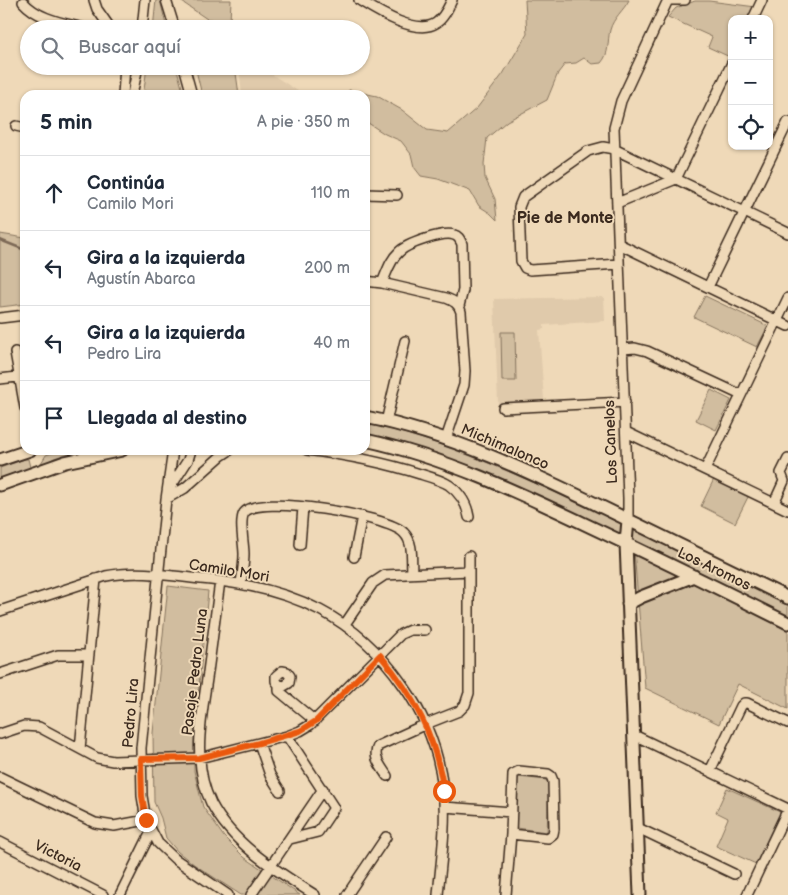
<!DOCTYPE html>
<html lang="es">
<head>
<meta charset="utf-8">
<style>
  body { margin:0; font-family:"Balsamiq Sans",sans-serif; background:#f2f2f3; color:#1f2937 }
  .controls { position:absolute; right:15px; top:15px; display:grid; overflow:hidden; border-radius:10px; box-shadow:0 1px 4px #0004 }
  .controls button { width:45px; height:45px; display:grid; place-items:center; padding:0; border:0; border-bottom:1px solid #e0e1e3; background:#fff; color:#1f2937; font:25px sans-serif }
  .stop { position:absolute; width:15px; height:15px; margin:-11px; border:4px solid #ea580c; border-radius:50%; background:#fff }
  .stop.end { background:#ea580c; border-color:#fff; box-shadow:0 1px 5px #0008 }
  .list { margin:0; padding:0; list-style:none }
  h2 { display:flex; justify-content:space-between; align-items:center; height:65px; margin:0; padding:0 20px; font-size:21px }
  h2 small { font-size:16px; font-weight:400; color:#747a83 }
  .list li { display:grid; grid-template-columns:32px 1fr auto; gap:15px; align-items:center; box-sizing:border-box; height:75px; padding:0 20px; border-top:1px solid #e0e1e3 }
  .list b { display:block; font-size:19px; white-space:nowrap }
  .list p { margin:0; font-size:16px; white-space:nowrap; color:#747a83 }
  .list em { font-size:16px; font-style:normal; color:#747a83 }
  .icon { flex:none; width:28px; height:28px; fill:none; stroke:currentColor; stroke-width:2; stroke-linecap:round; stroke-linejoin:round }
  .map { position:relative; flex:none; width:788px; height:895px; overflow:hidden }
  .search { position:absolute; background:#fff; box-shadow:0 1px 4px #0004; left:20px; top:20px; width:350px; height:55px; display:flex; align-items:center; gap:12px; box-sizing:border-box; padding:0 18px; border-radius:28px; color:#747a83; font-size:19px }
  .panel { position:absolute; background:#fff; box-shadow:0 1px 4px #0004; left:20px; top:90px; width:350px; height:365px; border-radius:15px }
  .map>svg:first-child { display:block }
</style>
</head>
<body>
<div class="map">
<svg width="788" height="895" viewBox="0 0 788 895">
  <rect width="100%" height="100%" fill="#efd9b8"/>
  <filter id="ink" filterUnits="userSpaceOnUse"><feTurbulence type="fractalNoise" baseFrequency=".02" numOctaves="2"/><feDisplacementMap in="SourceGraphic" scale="10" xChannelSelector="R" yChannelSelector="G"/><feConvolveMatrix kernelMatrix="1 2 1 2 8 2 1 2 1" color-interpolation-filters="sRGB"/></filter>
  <g filter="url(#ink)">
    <!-- built -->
    <path fill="#e0caab" d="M239,66H259L304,95H242Z
      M604,297L605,321L544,325V329L539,330L544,400L498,404L494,299Z"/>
    <!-- green -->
    <path fill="#d1bd9f" stroke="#86745e" d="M156,0H160L167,29H153Z
      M179,0H231L230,21L207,19Z
      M525,0H629C624,10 613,18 610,30C607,42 610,53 601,63L592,64L584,58L576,63L565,64L558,73L547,100L507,121L487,138L484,164L485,178L495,199L497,220L490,213L479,206L470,191L438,179L421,176L414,167L411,154L401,141L385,134L365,121V95H347L349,90L377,96L402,110L427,130L448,133L477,108L503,74L527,34Z
      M695,1H709L756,7L751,19H732V58L708,47L712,37L668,17L676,8Z
      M147,66H176L184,95H153L144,90Z
      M195,66H235L239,95H202Z
      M0,234L25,238V304L0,307Z
      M705,296L768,326L757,347L694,317Z
      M501,332H515L516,381H502Z
      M711,390L731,400L716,430L696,420Z
      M365,423C433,438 498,466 561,495C638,530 713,567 788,604V616L651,549L523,491L365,437Z
      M60,450H79L54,458L38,468L46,455Z
      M25,459H28L31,471L0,481V468Z
      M714,479L749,495L735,523L701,506Z
      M634,550L788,631V709L738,684L719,724L645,688Z
      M168,586L208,591L194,739V771L203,807L224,837L244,857L300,895H241L195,865L178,852L166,838L161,818L154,802L153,733Z
      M519,777L546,780L549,785L547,832L516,828L517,781Z
      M727,788L780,812L756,864L716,846L728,818L716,812Z"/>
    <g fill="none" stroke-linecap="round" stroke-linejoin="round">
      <!-- stream -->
      <path stroke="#7c6956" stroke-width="2.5" d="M0,240L25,250"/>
      <!-- minor casing -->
      <g stroke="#3b2a1e" stroke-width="12">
        <path id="minor" d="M94,0L97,9L111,29
          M166,0L175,29
          M359,0C377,11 416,36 436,23C444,18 448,8 452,0
          M668,0H685
          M23,2C39,20 65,23 87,29
          M753,19L762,0
          M142,29L145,0
          M184,66L192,95
          M123,95L125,66
          M132,95L138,66
          M16,126L25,128
          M365,194L397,195
          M617,203L676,179L732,63
          M619,244L788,326
          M619,264L530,270L525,268L521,261L519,207L523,197L588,151L603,147L614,149L788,233
          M365,281L382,283L446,298C454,301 459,304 461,312L465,371L464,385L446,439
          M382,283C387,272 390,260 399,252C406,244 444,231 454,235C459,236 460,240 462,244L463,290L459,306
          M708,287L788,122
          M0,318L25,315
          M623,349L635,348L647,351L741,395
          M15,352L25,408
          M0,379L25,376
          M503,408L625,402
          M386,422L405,341
          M626,432L788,510
          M173,450L166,499L141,748L142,796L146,820L158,843L175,859L228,895
          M307,450C346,455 383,462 420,474C430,477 441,480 449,485C460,493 467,504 469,517
          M705,470L788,298
          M784,481L781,473L788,459
          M168,491L188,460L191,450
          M166,499L185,488L221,456L230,450
          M774,503L784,481
          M628,520V498L614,128L621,101L668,0
          M300,545L303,507
          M354,557L362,516
          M220,581C216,611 212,642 208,672C202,715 191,762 211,803C233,845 277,871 315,895
          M241,584C242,574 244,564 244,554C244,544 239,521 244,513C256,493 389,516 404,533C414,543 411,560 412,573
          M0,611L106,576C140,569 177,577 211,580C293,589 355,616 403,685C425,716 439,751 443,789C447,824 441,861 438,895
          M345,624L373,583L385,575L469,571
          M0,674L58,655H89
          M279,685L284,686L289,683L290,676L287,672L282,671L276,676V681L279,685V691L315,721
          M0,734L24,726L39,727L97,758L113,761L199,758L287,736L300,731L310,725L401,634L410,630H425
          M634,735L788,809L747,895
          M287,736L334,808L318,832L290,839
          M259,743L270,775L280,791
          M80,749L96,579
          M710,771L741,706L744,703H747L788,723
          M387,776C381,766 372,757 378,746L426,724L459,711L465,705L469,693V556
          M0,777L95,823L114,826L146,820
          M444,807L512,812
          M638,828L734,874
          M0,842L103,895
          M120,895L151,832
          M251,895L323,789
          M347,895L386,837
          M506,895L511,834L513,774L519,771L548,774L551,776L553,781L554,829L553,834L548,838L511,834"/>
      </g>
      <!-- major casing -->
      <g stroke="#3b2a1e" stroke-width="15">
        <path id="major" d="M365,417C451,434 530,472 608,510C668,539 728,569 788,598
          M365,440C444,457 518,492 591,527C657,558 722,590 788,623
          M0,460L30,450
          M0,485L65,462L122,450
          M628,520L626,543L640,895
          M628,604L641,597L694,576"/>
      </g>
      <!-- minor -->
      <use href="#minor" stroke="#efd9b8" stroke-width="9"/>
      <!-- major -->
      <use href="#major" stroke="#efd9b8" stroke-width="11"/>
    </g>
  </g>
  <g fill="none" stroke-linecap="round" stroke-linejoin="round" filter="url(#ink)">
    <!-- route -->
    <path stroke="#ea580c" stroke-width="6" d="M146,820L142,796L141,759L199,758L259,743L300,731L316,721L380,655C415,697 435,736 444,791"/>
  </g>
  <g text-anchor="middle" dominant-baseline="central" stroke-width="4" stroke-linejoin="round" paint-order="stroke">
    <!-- street labels -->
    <g font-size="15" fill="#3b2a1e" stroke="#efd9b8">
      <text transform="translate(611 442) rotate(-92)">Los Canelos</text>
      <text transform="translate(505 447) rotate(23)">Michimalonco</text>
      <text transform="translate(714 569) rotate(26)">Los Aromos</text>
      <text transform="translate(229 571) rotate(9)">Camilo Mori</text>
      <text transform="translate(195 672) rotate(-83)">Pasaje Pedro Luna</text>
      <text transform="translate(131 713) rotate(-85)">Pedro Lira</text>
      <text transform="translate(58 856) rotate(27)">Victoria</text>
    </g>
    <!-- neighbourhood labels -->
    <g font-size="16" font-weight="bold" fill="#3b2a1e" stroke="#efd9b8">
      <text x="565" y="218">Pie de Monte</text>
    </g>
  </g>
</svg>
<div class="controls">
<button>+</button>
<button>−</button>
<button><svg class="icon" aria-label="locate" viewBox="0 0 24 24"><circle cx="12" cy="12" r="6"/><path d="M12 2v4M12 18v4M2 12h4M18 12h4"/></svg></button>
</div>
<div class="stop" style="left:444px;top:791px"></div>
<div class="stop end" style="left:146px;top:820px"></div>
<div class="search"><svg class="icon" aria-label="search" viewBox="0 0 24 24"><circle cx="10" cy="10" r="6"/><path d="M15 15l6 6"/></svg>Buscar aquí</div>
<section class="panel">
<h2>5 min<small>A pie · 350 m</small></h2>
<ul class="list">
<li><svg class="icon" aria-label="ahead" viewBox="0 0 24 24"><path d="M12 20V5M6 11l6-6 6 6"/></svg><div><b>Continúa</b><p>Camilo Mori</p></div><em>110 m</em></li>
<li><svg class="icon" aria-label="left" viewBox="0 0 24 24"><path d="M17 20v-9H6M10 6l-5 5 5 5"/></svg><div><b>Gira a la izquierda</b><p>Agustín Abarca</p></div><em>200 m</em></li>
<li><svg class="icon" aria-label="left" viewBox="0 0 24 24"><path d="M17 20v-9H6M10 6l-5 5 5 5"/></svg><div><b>Gira a la izquierda</b><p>Pedro Lira</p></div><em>40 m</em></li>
<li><svg class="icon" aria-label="arrive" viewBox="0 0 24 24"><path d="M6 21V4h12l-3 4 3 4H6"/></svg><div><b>Llegada al destino</b></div></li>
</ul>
</section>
</div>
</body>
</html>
